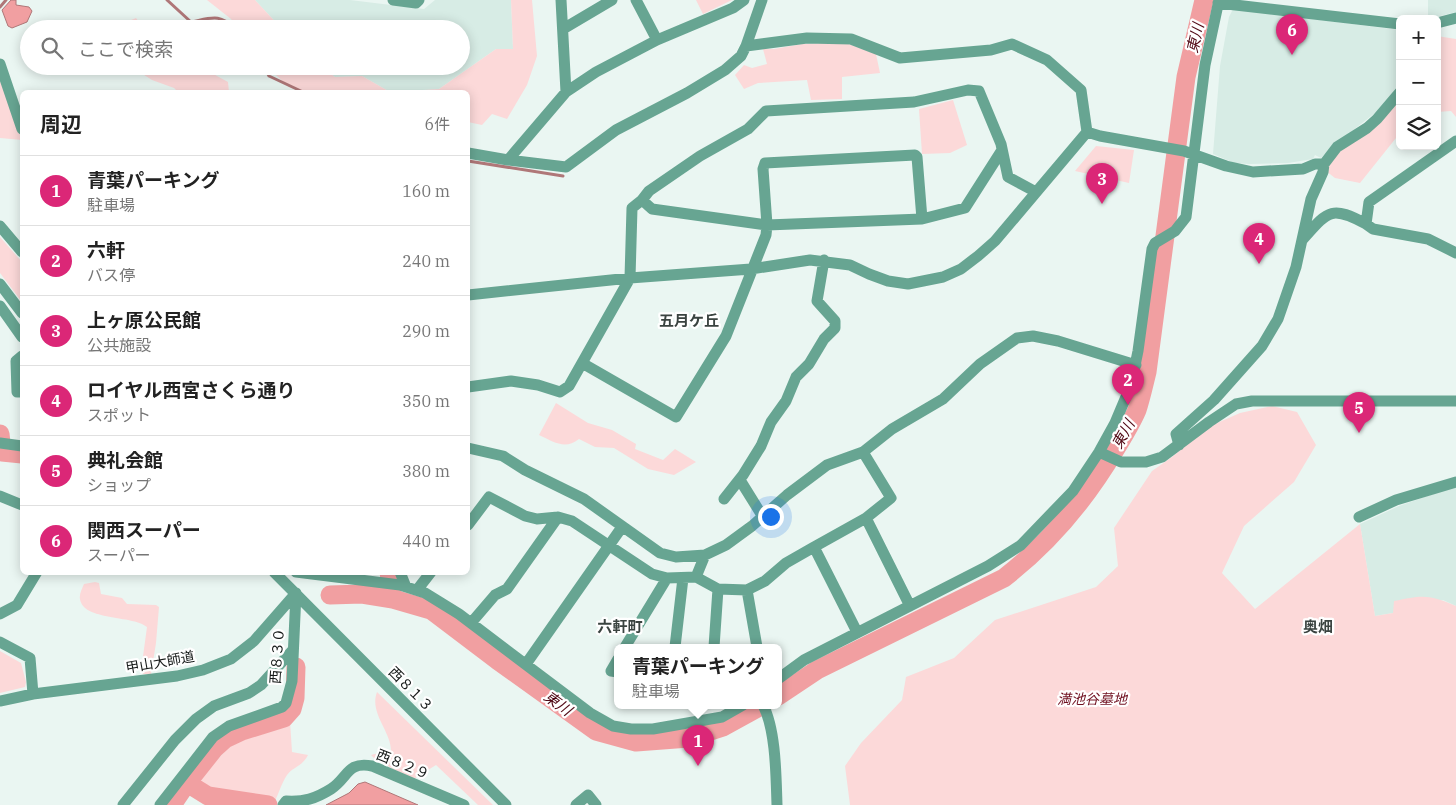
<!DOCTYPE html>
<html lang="ja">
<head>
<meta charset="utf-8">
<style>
  body { margin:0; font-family:"IBM Plex Serif","Noto Sans JP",serif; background:#f2f2f2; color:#222 }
  .controls { position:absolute; right:15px; top:15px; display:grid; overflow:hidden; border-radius:8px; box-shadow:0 2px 12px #0003 }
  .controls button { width:45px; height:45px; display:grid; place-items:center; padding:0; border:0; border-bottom:1px solid #e0e0e0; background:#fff; color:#222; font:25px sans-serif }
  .you { position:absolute; left:770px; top:516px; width:18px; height:18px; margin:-12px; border:4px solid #fff; border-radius:50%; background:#1a73e8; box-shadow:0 0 0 8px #1a73e833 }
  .badge { display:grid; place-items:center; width:32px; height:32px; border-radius:50%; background:#db2777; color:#fff; font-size:16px; font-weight:700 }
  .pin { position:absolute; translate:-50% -41px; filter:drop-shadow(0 1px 2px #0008) }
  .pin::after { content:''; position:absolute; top:26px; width:18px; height:15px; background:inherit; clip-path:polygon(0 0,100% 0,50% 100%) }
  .popup { position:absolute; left:614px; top:644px; width:168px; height:65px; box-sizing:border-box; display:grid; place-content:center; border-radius:8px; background:#fff; filter:drop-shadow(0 1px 4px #0005); font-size:16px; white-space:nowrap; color:#767676 }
  .popup b { font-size:19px; color:#222 }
  .popup::after { content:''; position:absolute; left:50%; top:100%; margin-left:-10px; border:10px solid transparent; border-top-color:#fff }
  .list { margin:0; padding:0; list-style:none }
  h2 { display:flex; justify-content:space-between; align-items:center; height:65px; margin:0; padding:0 20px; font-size:21px }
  h2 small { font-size:16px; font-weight:400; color:#767676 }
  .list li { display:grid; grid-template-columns:32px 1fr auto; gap:15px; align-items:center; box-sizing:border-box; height:70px; padding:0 20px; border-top:1px solid #e0e0e0 }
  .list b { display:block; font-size:19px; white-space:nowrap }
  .list p { margin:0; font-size:16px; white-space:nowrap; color:#767676 }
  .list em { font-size:16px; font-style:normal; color:#767676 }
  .icon { flex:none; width:28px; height:28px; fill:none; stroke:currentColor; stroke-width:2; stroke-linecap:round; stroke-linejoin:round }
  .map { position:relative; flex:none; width:1456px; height:805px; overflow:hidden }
  .search { position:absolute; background:#fff; box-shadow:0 2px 12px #0003; left:20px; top:20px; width:450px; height:55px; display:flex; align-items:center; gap:12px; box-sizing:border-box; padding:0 18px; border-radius:28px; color:#767676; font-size:19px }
  .panel { position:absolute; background:#fff; box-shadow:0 2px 12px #0003; left:20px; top:90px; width:450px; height:485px; border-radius:8px }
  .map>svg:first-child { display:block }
</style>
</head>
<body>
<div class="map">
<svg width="1456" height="805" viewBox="0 0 1456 805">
  <rect width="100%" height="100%" fill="#eaf6f2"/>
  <!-- built -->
  <path fill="#d7ece5" d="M255,0H350L424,9L435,0H511L513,49H496L439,89L390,92L362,76L335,77L320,66H461V29H282Z
    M1428,0H1456V12L1428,19Z
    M1233,9L1400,30V81L1384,106L1334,145L1321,158L1315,155L1313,159L1288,163L1249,164L1234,163L1213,154L1220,66L1229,17Z
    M1456,486V606L1443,600L1393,613L1375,616L1360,524L1399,506Z"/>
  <!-- green -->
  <path fill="#fcd9d9" d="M207,0H255L282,29H238L231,19Z
    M511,0H532L537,56L527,85L507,119L492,114L482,125L468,122V92H397L439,89L496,49H513Z
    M696,0H732L703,14Z
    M136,18L144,29H119L117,26Z
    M1437,36L1456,39V117L1451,111L1437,112Z
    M843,42L876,54L880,73L842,77V99L811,100L807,80L758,83L744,89L735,75L744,65L752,68L767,64L763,49H774L802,44Z
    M130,66H169L174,75L206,70L228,82L229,92H178L174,88L152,80Z
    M266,66H320L335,77L362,76L390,92H305L289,87Z
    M0,80L22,140L0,138Z
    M1400,94V133L1360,183L1335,178L1326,171V165Z
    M953,100L967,145L950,153L922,154L919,109Z
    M1096,146L1134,150L1129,183L1075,171Z
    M0,237L22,262V302L0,273Z
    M556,403L588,423L612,430L636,444L635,449L663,460L675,449L696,462L674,475L648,469L614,448L595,447L579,439C565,450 554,442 539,435Z
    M1272,406L1297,412L1316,445L1294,482L1244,526L1222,573L1255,609L1360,524L1375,616L1393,613L1394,601C1422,595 1429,594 1456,606V805H850L845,766L861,743L902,700L906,677L954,658L995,620L1096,587L1118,566L1114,528L1152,471L1172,457L1208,427L1240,413Z
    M95,582L99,583L101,594L122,598L127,604L156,605L159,607L156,643L151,674H143L141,671L147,627C133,615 83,621 80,599C79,594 82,589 84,584Z
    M0,651L21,663L26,682L25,687L0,693Z
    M377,692L493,805H478L436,765L412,780L374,758L371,755C378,752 385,755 391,751C391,731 369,713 377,692Z
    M290,721L292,752L308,755C302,767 294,766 287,775C281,784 278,796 273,805H218L195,784L229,747L240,738Z"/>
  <!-- water -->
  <path fill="#f19fa1" stroke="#af7778" d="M11,0H16V5L29,7L32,11L27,22L12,28L8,26L2,10Z
    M365,782L418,805H326L349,793L358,784Z"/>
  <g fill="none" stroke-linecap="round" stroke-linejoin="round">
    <!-- stream -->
    <path stroke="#af7778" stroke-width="3" d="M167,0L191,22C215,17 217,14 238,29
      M0,7L6,0
      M264,66L269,76L303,92
      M468,161L563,176
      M0,452H2"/>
    <!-- river -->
    <path stroke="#f19fa1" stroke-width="19" d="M0,434L2,452L22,454
      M389,572L393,599
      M330,595L362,594L393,599L431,610L497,660L596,731L636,742L689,738L723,727L763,705
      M778,696L817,670L1004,578C1049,543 1086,499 1115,450C1123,437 1131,424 1137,410C1141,398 1144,384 1147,372L1186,77L1204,0
      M172,805L187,783
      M268,805L208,796L187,783L214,749L225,739L242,731L284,718L292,709L295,698L296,667"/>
    <!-- minor -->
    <path stroke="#67a592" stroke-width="11" d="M393,0L416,3L419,0
      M561,0L566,92
      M636,0L657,40
      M744,0L733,8L657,40L596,72L566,92L508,160L566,167L616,130L687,93L725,70L741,56L746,46L762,0
      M1218,3L1400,24
      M1437,23L1456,18
      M563,29L612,0
      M746,46L807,38L851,39L900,58L991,50L1012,44L1047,60L1081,90L1087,132
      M0,64L22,129
      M468,153L508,160
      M642,200L652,209L767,225L922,219L965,208L1002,150
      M1366,224L1373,229L1428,239L1456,253
      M0,226L22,252
      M1303,239C1328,211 1331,205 1366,224L1369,202L1456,141
      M0,284L22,313
      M468,295L630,278L751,269L810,260L850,265L869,274L888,281L908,284L943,277L961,269L978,256L995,241L1087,132L1100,136L1184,151L1226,166L1253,172L1303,169L1315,164H1324
      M0,306L22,337
      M22,356L16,361L17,392H22
      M582,363L676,417L726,336L766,235L767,225L763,169L765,163L915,155L917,157L922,219
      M468,387L511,381L538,385L560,392L569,386L630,278L632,208L642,200L649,191L700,156L748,129L766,111L914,102L968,90L979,91L1001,144L1008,177L1036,192
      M0,443L22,446
      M1179,445L1176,434L1214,400L1262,346L1278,319L1296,267L1311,199L1323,172L1324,164L1337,147L1367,128L1377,119L1400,92
      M468,448L503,456L525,470L584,499L660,553L676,557L705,555L726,545L752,526L787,495L827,465L863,452L892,429L943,399L980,364L1017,338L1033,336L1058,341L1136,365
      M863,452L891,498L866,518
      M1099,452L1121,462H1146L1162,457L1209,422L1236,404L1252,401H1456
      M740,480L763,517
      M0,496L22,505
      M724,499L743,475L761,446L771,422L786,401L796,377L809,364L824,339L835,328V321L817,301L824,260
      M1359,517L1396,500L1456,482
      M468,525L489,497L525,516L537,519L558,517L572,521L652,574L667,578L696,577
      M814,547L866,518L910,606
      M705,555L696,577L718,589L714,647
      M274,572L506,805
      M296,572L400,585L425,593L459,614L590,713L613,726L631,729H653L722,717L743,705
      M400,572L406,587
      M718,589L747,590L765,581L786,563L814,547L857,632
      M417,590L431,572
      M747,590L757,647
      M0,614L17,605L37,572
      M471,623L495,595L507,589L558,517
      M0,642L30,658L33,694
      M625,647L667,578
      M675,647L683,578
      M618,659L611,671L618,672
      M526,664L622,527
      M778,679L804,660L988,566L1021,545L1073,491L1099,452L1115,423L1131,385L1138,351L1152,249L1155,243L1175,231L1186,217L1205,65L1219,0
      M0,701L33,694L177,676L203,670L231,659L254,641L296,593
      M763,705C776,730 776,776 777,805
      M123,805L175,740L196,719L214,706L249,693L261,685L292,651
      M160,805L213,737L229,726L282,707L286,703L292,681L296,593
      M283,805L286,801C304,802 315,799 331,789C348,778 347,761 372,766L464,805
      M576,805L588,795L596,805"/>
  </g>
  <g text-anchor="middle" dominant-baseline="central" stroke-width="4.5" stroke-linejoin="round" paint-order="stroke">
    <!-- street labels -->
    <g font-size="14" fill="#151918" stroke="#fff">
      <text transform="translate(277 656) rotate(-86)">西８３０</text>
      <text transform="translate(160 662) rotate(-10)">甲山大師道</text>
      <text transform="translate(411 689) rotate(45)">西８１３</text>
      <text transform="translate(403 764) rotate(22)">西８２９</text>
    </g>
    <!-- park labels -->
    <g font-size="14" font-style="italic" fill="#701121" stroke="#fff">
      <text x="1092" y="699">満池谷墓地</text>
    </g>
    <!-- water labels -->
    <g font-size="15" font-style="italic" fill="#500814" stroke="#fff">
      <text transform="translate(1195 38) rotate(-77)">東川</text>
      <text transform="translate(1123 434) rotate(-61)">東川</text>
      <text transform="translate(558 703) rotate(36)">東川</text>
    </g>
    <!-- neighbourhood labels -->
    <g font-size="15" font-weight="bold" fill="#3a4340" stroke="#fff">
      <text x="689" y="320">五月ケ丘</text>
      <text x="620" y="626">六軒町</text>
      <text x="1318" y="626">奥畑</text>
    </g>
  </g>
</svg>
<div class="controls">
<button>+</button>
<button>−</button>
<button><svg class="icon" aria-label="layers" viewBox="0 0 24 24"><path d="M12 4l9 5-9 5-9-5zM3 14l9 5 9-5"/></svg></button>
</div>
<div class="you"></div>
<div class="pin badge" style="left:698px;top:766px">1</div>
<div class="popup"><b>青葉パーキング</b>駐車場</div>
<div class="pin badge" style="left:1128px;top:405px">2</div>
<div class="pin badge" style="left:1102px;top:204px">3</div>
<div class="pin badge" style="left:1259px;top:264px">4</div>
<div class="pin badge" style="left:1359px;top:433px">5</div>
<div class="pin badge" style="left:1292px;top:55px">6</div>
<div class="search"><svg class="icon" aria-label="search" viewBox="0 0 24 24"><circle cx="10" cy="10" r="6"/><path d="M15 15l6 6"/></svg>ここで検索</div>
<section class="panel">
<h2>周辺<small>6件</small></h2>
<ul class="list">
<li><span class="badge">1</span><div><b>青葉パーキング</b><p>駐車場</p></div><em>160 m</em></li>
<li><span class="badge">2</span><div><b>六軒</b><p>バス停</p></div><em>240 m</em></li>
<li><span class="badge">3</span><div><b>上ヶ原公民館</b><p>公共施設</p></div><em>290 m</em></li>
<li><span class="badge">4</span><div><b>ロイヤル西宮さくら通り</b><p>スポット</p></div><em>350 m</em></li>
<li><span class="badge">5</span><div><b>典礼会館</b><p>ショップ</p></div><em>380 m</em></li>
<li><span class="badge">6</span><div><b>関西スーパー</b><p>スーパー</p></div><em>440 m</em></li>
</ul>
</section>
</div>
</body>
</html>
